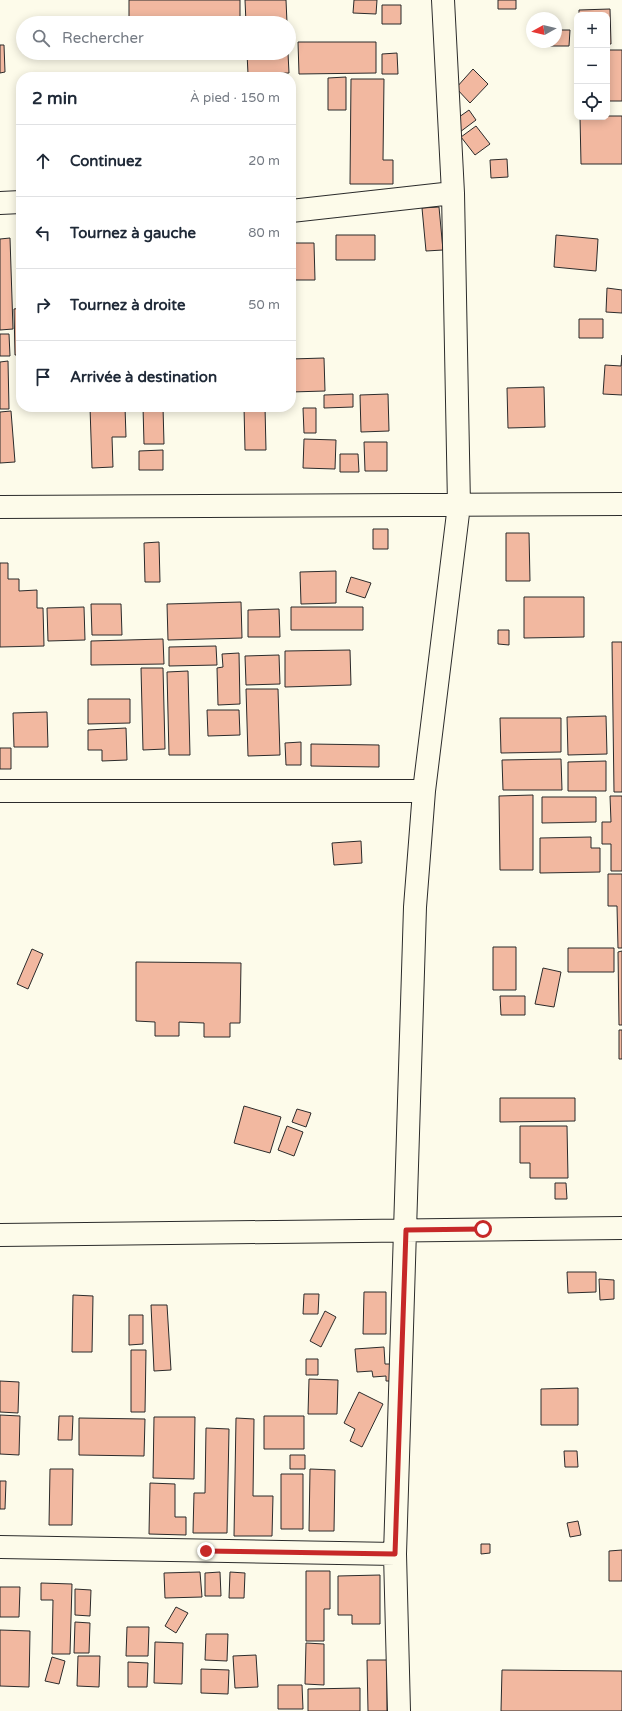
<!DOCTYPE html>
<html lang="fr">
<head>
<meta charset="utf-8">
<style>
  body { margin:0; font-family:"Varela Round",sans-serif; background:#f6f6f7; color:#1f2937 }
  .controls { position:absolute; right:12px; top:12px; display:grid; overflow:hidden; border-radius:8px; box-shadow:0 2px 10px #0003 }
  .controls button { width:36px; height:36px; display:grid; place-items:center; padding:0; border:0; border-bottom:1px solid #e0e1e3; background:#fff; color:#1f2937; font:20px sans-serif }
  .compass { position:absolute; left:526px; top:12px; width:36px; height:36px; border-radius:50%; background:#fff; box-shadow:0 2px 10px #0003; rotate:262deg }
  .stop { position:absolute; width:12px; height:12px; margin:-9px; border:3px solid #c62828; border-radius:50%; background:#fff }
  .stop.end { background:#c62828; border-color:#fff; box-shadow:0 1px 4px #0008 }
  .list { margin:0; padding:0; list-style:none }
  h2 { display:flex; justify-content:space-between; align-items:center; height:52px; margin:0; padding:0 16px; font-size:17px }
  h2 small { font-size:13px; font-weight:400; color:#747a83 }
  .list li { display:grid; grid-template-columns:26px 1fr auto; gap:12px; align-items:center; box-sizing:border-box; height:72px; padding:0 16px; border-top:1px solid #e0e1e3 }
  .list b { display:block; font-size:15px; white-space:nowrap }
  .list em { font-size:13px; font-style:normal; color:#747a83 }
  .icon { flex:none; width:22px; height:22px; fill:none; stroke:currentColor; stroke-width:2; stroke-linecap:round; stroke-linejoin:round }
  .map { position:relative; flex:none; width:622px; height:1711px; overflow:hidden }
  .search { position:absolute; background:#fff; box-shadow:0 2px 10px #0003; left:16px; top:16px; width:280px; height:44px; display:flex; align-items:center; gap:10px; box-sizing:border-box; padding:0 14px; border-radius:22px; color:#747a83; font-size:15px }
  .panel { position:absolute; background:#fff; box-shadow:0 2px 10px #0003; left:16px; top:72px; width:280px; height:340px; border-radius:16px }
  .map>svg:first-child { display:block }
</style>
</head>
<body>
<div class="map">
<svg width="622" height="1711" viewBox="0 0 622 1711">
  <rect width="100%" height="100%" fill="#fdfbea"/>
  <!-- building -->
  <path fill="#f2b8a0" stroke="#2b2b2b" d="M129,0H240V23H129Z
    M245,0H286L287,23H246Z
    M354,0H377L376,14L353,13Z
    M498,0H516V9H498Z
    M382,5H401V24H382Z
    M610,9L611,44H607V15H579V10Z
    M556,30H570L569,46H541V42H556Z
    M298,42H376V73L299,74Z
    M0,45H4L5,72L0,73Z
    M607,50H622V101H607Z
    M247,53H288L289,73L248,74Z
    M397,53L398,74H382V54Z
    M473,69L488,84L470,103L456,88Z
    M346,77V110H328V78Z
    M351,79H384L383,160H393V184H350Z
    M469,110L476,120L460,132L452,122Z
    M607,116H622V164H581L580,117H607Z
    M476,126L490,144L475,155L461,137Z
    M507,159L508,177L491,178L490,160Z
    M439,207L443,250L426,251L422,208Z
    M336,235H375V260H336Z
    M556,235L598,239L596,271L554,267Z
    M10,238L13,329L0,330V239Z
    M291,243H314L315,280H291Z
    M607,288L622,290V313L606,312Z
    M21,308V355H15L14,309Z
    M579,319H603V338H579Z
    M0,334H9L10,356H0Z
    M622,355V395L603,394L605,365L621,366Z
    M324,358L325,391L291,392V359Z
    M8,361L9,409H0V362Z
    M544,387L545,427L508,428L507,388Z
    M353,394V407L324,408V395Z
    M388,394L389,431L361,432L360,395Z
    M90,407H125L126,437H112L113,467L92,468Z
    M143,407H163L164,444H144Z
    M244,407H265L266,450H245Z
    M303,408H316V433H304Z
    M11,411L15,462L0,463V412Z
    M304,439L336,440L335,469L303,468Z
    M364,442H387V471H365Z
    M163,450V470H139V451Z
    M340,454H358L359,472H340Z
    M373,529H388V549H373Z
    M506,533H529L530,581H506Z
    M159,542L160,582H145L144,543Z
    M0,563H8V579H19V591L37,590V608H43L44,646L0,647Z
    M336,571V603L301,604L300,572Z
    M351,577L371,583L365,598L346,592Z
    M524,597H584V637L524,638Z
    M241,602L242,638L168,640L167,604Z
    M91,604H121L122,635H92Z
    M84,607L85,640L48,641L47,608Z
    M291,607H363V630H291Z
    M279,609L280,637H248V610Z
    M498,630H509V645L498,644Z
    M163,639L164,664L91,665V641Z
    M612,642H622V792H614Z
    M216,646L217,665L169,666V647Z
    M350,650L351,685L285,687V651Z
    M239,653L240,704L218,705L217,668L223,667L222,654Z
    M279,655L280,684L246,685L245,656Z
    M141,668H163L165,749L143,750Z
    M188,671L190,755H169L167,672Z
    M246,689H278L280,755L248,756Z
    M88,699H130V723L88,724Z
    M207,710H239L240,735L208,736Z
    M47,712L48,747H14L13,713Z
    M606,716L607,754L568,755L567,717Z
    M500,718H561V752L501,753Z
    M126,728L127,760L102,761V750H88V730Z
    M301,742V765H286L285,743Z
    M311,744L379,745V767L311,766Z
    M0,748H11V769H0Z
    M561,759L562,790H503L502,760Z
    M606,761V791H568V762Z
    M533,795V870H500L499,796Z
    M610,796H622V871H611V844H602V822H611Z
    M542,797H596V822L542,823Z
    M591,837V848H600V872L540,873V838Z
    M361,841L362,863L334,865L332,843Z
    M608,874H622V948H618L617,906H608Z
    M493,947H516V990H493Z
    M568,948H614V972H568Z
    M32,949L43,954L28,989L17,984Z
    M622,951V1025H619L618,952Z
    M136,962L241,963L240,1023H230V1037H204V1023L179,1022V1036H155V1022L136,1021Z
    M543,968L561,972L554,1007L535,1004Z
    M500,996H525V1015H501Z
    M619,1030H622V1059H619Z
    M500,1098H575V1121L500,1122Z
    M244,1106L281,1117L270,1153L234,1143Z
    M297,1109L311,1113L306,1127L292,1122Z
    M287,1126L303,1132L294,1156L278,1150Z
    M520,1126H567L568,1178H530V1163H520Z
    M555,1183H566L567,1199H555Z
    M567,1272H596V1292L568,1293Z
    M599,1279L614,1280V1299L600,1300Z
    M364,1292H386V1334H363Z
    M304,1294H319L318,1314H303Z
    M73,1295L93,1296L92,1352H72Z
    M151,1305H167L171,1370L154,1371Z
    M325,1311L336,1317L321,1347L310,1341Z
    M129,1315H143V1344L129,1345Z
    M384,1347L385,1364H391L392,1381H386V1376L373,1377L372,1371L357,1372L355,1349Z
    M131,1350H146L145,1412H131Z
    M306,1359H318V1375H306Z
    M309,1379L338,1380L337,1414H308Z
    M0,1381L19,1382L18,1413L0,1412Z
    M578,1388V1425H541V1389Z
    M359,1392L383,1404L362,1447L350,1441L355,1429L344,1423Z
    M0,1415L20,1416L19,1455L0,1454Z
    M59,1416H73L72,1440H58Z
    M264,1416H304V1449H264Z
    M154,1417H195L194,1479L153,1478Z
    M79,1418L145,1419L144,1456L79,1455Z
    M236,1418L254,1419L253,1496H273L272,1536H234Z
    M206,1428L229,1429L227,1533H193L194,1493H205Z
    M564,1451H577L578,1467H565Z
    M290,1455H305V1469H290Z
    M50,1469H73L72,1525H49Z
    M310,1469L335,1470L334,1531H309Z
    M281,1474H303V1529H281Z
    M0,1481H6L5,1509H0Z
    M150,1483L175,1484V1517H186V1535L149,1534Z
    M578,1521L581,1535L570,1537L567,1523Z
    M481,1544H490V1553L481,1554Z
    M622,1550V1581H609V1551Z
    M306,1571H330V1609H324V1641H306Z
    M200,1572L202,1597L165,1598L164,1573Z
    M220,1572L221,1596H205V1573Z
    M230,1572L245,1573L244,1598H229Z
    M380,1575V1624H352V1615H338V1576Z
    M41,1583L72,1584L70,1654H52L53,1600H41Z
    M0,1587H20L19,1617H0Z
    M75,1589L91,1590L90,1616L75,1615Z
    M176,1607L188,1613L176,1633L165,1626Z
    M75,1622L90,1623L89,1653H74Z
    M127,1627H149L148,1656H126Z
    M0,1630L30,1631L29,1687L0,1686Z
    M206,1634H228L227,1661L205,1660Z
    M155,1642L183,1643L182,1684L154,1683Z
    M306,1643L324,1644V1685L305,1684Z
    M256,1655L258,1687L235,1688L233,1656Z
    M78,1656H100L99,1687L77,1686Z
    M52,1657L65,1661L59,1684L45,1681Z
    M367,1660H387V1711H368Z
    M128,1662L148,1663L147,1687H128Z
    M201,1669L229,1670L228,1694L201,1693Z
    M502,1670L622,1671V1711H501Z
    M278,1685H302L303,1709H278Z
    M360,1688V1711H308V1689Z"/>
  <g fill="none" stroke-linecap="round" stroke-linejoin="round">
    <!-- street casing -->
    <g stroke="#2b2b2b" stroke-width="24">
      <path id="street" d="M0,203L21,202
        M291,211L453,193
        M0,507L622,504
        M0,791H424
        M0,1235L622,1228
        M0,1547L395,1554
        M399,1711L395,1554L415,907L424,791L459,505L453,193L443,0"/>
    </g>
    <!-- street -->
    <use href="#street" stroke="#fdfbea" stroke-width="22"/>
  </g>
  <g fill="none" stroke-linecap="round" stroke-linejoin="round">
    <!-- route -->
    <path stroke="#c62828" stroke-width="5" d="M206,1551L395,1554L406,1230L483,1229"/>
  </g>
</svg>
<div class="controls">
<button>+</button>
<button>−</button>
<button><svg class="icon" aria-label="locate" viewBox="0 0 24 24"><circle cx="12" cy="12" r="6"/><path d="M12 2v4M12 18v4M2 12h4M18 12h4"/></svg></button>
</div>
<svg class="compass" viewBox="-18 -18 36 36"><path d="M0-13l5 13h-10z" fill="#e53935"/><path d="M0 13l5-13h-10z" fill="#747a83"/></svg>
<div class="stop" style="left:483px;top:1229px"></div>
<div class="stop end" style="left:206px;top:1551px"></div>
<div class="search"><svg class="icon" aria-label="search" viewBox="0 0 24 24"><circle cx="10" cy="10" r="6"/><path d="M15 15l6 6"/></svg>Rechercher</div>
<section class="panel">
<h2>2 min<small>À pied · 150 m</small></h2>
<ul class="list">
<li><svg class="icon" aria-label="ahead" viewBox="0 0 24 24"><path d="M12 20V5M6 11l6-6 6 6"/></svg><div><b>Continuez</b></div><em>20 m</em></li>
<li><svg class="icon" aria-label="left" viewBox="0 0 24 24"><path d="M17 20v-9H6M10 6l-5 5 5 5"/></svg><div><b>Tournez à gauche</b></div><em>80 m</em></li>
<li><svg class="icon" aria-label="right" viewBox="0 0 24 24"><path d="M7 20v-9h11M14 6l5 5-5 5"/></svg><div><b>Tournez à droite</b></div><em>50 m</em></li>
<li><svg class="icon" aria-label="arrive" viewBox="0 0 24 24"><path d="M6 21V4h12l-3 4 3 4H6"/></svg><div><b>Arrivée à destination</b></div></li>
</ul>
</section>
</div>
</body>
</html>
